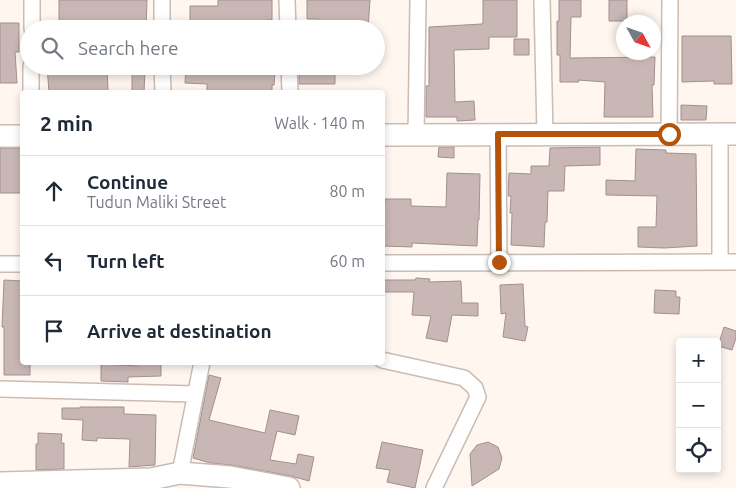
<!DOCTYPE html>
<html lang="en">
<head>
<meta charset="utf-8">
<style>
  body { margin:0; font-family:Ubuntu,sans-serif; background:#f2f2f3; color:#1f2937 }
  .controls { position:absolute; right:15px; bottom:15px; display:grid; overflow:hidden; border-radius:5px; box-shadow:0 2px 8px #0003 }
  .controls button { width:45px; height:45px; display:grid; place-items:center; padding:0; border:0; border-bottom:1px solid #e0e1e3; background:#fff; color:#1f2937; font:25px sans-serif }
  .compass { position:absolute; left:616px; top:15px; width:45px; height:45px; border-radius:50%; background:#fff; box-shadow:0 2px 8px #0003; rotate:130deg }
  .stop { position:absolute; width:15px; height:15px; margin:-11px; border:4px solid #b45309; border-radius:50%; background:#fff }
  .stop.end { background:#b45309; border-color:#fff; box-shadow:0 1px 5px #0008 }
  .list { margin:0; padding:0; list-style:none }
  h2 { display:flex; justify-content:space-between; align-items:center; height:65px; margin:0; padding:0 20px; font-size:21px }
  h2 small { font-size:16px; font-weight:400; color:#747a83 }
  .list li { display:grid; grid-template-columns:32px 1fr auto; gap:15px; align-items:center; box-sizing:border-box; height:70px; padding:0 20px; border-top:1px solid #e0e1e3 }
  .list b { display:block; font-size:19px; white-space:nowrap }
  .list p { margin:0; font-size:16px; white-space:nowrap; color:#747a83 }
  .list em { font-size:16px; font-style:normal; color:#747a83 }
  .icon { flex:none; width:28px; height:28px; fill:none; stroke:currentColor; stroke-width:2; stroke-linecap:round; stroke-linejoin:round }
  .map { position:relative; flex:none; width:736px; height:488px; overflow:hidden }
  .search { position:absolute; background:#fff; box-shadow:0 2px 8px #0003; left:20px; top:20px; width:365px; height:55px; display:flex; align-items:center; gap:12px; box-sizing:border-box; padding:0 18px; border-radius:28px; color:#747a83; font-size:19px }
  .panel { position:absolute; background:#fff; box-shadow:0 2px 8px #0003; left:20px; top:90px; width:365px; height:275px; border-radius:5px }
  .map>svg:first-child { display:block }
</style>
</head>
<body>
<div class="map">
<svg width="736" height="488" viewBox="0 0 736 488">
  <rect width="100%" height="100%" fill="#fff6f0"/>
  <!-- building -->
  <path fill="#c8b7b5" stroke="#a1908e" d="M59,0H147L146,29H77V24L59,23Z
    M218,0H272V20H267V29L201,28V21H190V6H218Z
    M307,0H370L368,29L318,28V19H307Z
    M483,0H517V37H489V49L454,50L455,102L474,101L475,120L457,121V117H426V86H429V27L482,24L483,22Z
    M559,0H581V17H571L570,58L655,57L654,85H652L653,117H604L605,82L578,80L579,82H560V55H557V21H559Z
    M609,0H627V21H609Z
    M0,23H19V52H15L17,83H0Z
    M682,36H731L732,84H714V81L682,82Z
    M514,39H529V55H514Z
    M47,66H107L108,92H49Z
    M186,66H222V70L232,71H275L274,85H272V92H207V84L185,83Z
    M299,66H335V84H299Z
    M132,71H145L144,92H132Z
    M681,105L707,106L706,120H681Z
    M439,147H454V158L438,157Z
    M600,147V165L565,166L564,191H548L547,222H545L544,247L511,245L512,213H510L511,196H508L509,173L531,174V166H549L550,148Z
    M0,148H22V193H0Z
    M636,149L666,150V153L696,154L697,246L664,248L638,247V227H656L657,196L606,195V180L635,181Z
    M447,173L480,174L479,220H478L477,246L412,243V247L382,246L385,199H411V206L446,207Z
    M416,278L430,279L429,282L461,281L462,303H478V316L452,315L447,342L426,338L431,316L412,315L414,292H382V280H415Z
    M4,280L22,281V362H30V375H4V327H2Z
    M523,284L525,326L528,327L525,341L503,337L506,313L501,314L500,285Z
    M655,290L676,291V297H680L679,314L654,313Z
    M724,327L736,331V338L732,350L718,346Z
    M138,362H161V376L128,377V382L101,381V364L138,366Z
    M209,375L221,378L209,420L265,433L270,410L299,416L295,435L277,431L270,460L296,464L298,454L314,457L309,481L291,476L232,465L210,463L193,458Z
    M80,407H124V414L156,415L155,465L129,467L130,439L97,438V441L82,440L83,420L62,419V408H80Z
    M38,433L62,434L61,443H64V469L36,470V444H38Z
    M382,442L423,450L415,488L387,482L390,470L376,468Z
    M488,442L498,447L502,458L499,469L472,486L470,454L477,445Z"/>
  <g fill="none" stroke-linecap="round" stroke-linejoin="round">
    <!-- street casing -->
    <g stroke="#cabcb3" stroke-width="18">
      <path id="street" d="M162,0V29
        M287,0L288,29
        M542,0L545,135
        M32,29V0
        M162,66L163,92
        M289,66L290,92
        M31,92V66
        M669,134L670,0
        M416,135L418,0
        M498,135L499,262
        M720,262V134
        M382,263L736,262
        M0,264H22
        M382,360L464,378L475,388L478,397L434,488
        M0,389L195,394
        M180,473L202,362"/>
    </g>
    <!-- secondary casing -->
    <g stroke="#cabcb3" stroke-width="24">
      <path id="secondary" d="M382,135L736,134
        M0,136H22
        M0,483L151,479L180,473L230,477L289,488"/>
    </g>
    <!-- street -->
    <use href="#street" stroke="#fff" stroke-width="15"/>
    <!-- secondary -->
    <use href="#secondary" stroke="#fff" stroke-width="21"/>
  </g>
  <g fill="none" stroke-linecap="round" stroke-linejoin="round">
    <!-- route -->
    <path stroke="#b45309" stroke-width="6" d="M499,262L498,134H669"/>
  </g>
</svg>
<div class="controls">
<button>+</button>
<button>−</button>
<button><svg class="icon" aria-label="locate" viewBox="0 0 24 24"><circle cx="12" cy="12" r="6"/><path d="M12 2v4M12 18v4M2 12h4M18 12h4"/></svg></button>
</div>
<svg class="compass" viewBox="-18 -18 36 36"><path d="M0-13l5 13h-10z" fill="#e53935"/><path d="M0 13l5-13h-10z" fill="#747a83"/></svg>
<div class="stop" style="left:669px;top:134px"></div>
<div class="stop end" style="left:499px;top:262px"></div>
<div class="search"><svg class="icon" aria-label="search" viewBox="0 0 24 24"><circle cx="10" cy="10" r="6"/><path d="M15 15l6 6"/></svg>Search here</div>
<section class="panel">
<h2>2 min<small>Walk · 140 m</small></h2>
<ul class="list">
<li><svg class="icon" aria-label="ahead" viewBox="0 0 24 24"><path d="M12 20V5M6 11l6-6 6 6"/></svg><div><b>Continue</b><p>Tudun Maliki Street</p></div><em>80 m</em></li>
<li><svg class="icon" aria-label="left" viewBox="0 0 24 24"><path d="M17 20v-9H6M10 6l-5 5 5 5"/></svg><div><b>Turn left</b></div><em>60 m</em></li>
<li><svg class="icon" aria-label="arrive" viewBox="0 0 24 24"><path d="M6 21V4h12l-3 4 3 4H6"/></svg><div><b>Arrive at destination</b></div></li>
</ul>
</section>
</div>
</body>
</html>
